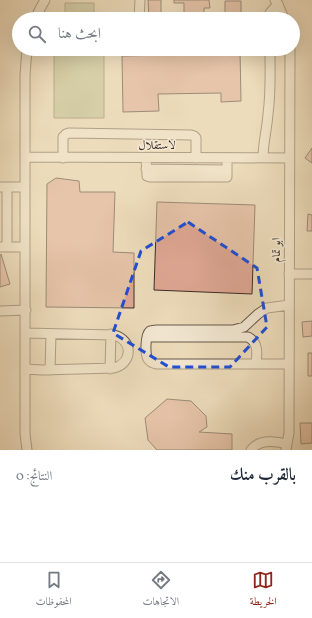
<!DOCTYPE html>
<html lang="ar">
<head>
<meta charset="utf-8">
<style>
  body { margin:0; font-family:Vollkorn,Amiri,serif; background:#f6f6f7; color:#1f2937; direction:rtl }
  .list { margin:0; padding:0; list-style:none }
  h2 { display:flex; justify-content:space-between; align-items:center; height:52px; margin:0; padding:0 16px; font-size:17px }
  h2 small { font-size:13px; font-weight:400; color:#747a83 }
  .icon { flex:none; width:22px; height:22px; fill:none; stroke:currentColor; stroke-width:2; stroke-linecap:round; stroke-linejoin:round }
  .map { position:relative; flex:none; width:312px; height:450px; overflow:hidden; direction:ltr }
  .search { position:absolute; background:#fff; box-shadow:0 4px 16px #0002; left:12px; right:12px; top:12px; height:44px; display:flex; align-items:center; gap:10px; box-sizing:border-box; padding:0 14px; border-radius:22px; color:#747a83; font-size:15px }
  .sheet { height:112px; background:#fff }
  nav { display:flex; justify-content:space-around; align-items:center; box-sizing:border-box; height:56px; border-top:1px solid #e0e1e3; background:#fff; font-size:11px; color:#747a83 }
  nav a { display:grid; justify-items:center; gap:2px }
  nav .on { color:#8f2418 }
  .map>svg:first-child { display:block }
</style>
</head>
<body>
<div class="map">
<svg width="312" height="450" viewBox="0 0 312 450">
  <rect width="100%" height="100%" fill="#eddcbb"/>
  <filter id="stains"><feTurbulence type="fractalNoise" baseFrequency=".005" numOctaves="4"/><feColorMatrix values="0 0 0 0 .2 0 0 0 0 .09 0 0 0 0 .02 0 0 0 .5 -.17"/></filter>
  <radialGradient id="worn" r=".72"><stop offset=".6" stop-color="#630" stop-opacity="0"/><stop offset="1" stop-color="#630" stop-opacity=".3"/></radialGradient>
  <!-- green -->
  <path fill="#bbbf8e" stroke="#7a765a" d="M65,3H94V19H65Z
    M54,49H104V118H54Z"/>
  <!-- building -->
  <path fill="#dfa895" stroke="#3a2c26" d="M148,0H161V13H173L174,19H149Z
    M174,0H209L210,8H204V19H184V3H174Z
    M225,1H241V19H213L212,13H225Z
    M172,49H208V52L240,51L241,101L221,102V93L158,94L159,111L123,112L122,56L172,55Z
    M312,148V163L305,158Z
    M56,178L79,181L80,192H115L113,252L134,253V308L46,307L47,184Z
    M157,202L255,205L252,294L154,290Z
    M308,214L312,215V231H307Z
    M1,254L10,284L0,287V255Z
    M312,321V336L303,337L302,322Z
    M308,353H312V376H308Z
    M167,399L191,401L206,416L207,427L199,432L232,434V450H157L148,440L145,418Z
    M300,423H312V443L301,444Z"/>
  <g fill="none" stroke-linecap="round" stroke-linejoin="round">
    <!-- minor casing -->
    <g stroke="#67584b" stroke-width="11">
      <path id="minor" d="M275,0L278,4L284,19
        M35,19L41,7L45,0
        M139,19L140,0
        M268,19L270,13L278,4
        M27,49L25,75V434L27,450
        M25,157L289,158
        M63,158V137L66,134L69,133L191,135L194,136L196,138V158
        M146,158L147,174V176L150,177H227V158
        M263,158C263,143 267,129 268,114C271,93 270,71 270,49
        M146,169L227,170
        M0,187H25
        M0,247H25
        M7,247V187
        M289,274H312
        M0,311L26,310
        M147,337H248C259,343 257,354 256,364
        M289,364H156C152,363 150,362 148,359C145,354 145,335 150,331C151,331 155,330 156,330H233L244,327L258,314L267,308L289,305
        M25,369L42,370L114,368C133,363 133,340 114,335L25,333
        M110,369L111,334
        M50,370L51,334
        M251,450C259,439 276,441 287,444
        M286,450L289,433L290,49"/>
    </g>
    <!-- minor -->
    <use href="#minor" stroke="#f3e8d3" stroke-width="9"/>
  </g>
  <!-- marked area -->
  <path d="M0 0H312V450H0ZM188,222L257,268L267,327L230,367H169L113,333L141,251Z" fill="#eddcbb" fill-opacity=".55" fill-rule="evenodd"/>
  <path fill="none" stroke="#1d4ed8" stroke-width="3" stroke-dasharray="8 5" stroke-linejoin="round" d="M188,222L257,268L267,327L230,367H169L113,333L141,251Z"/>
  <g text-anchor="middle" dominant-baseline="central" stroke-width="3" stroke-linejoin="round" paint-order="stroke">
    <!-- street labels -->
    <g font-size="12" fill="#3a2c26" stroke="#f3e8d3">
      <text x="157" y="146">لاستقلال</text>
      <text transform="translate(277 250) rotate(-90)">ابو تمام</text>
    </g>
  </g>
  <rect width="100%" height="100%" filter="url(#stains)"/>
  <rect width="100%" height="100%" fill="url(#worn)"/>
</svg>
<div class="search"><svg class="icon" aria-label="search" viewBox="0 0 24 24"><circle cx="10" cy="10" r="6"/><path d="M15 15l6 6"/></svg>ابحث هنا</div>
</div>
<section class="sheet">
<h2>بالقرب منك<small>النتائج: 0</small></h2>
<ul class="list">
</ul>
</section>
<nav>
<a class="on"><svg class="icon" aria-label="map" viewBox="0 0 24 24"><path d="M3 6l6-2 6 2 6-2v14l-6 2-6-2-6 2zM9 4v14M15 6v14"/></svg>الخريطة</a>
<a><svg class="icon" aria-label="directions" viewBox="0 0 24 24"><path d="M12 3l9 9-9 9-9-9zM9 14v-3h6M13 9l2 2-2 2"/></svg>الاتجاهات</a>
<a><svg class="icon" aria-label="saved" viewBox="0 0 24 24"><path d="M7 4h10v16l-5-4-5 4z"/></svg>المحفوظات</a>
</nav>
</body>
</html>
